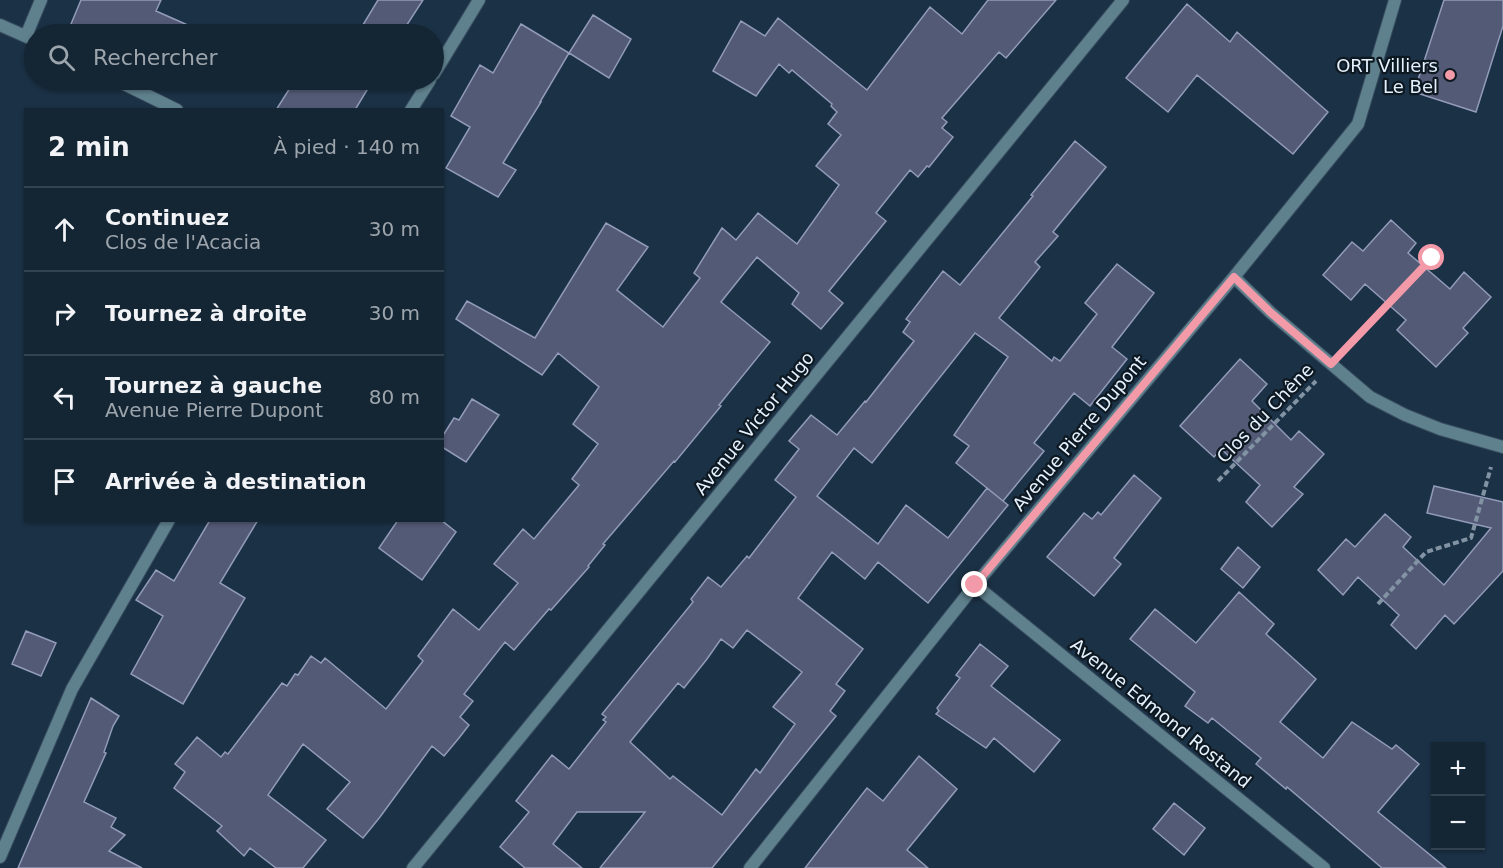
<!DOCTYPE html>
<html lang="fr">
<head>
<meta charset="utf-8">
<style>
  body { margin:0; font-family:"DejaVu Sans",sans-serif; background:#1d2d3c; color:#f1f3f6 }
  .controls { position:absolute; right:18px; bottom:18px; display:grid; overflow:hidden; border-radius:0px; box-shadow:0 2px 4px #0004 }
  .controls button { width:54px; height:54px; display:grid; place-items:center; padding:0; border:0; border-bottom:2px solid #33424f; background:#142534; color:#f1f3f6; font:30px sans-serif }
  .stop { position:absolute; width:18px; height:18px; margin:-14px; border:4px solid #f39aa9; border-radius:50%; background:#fff }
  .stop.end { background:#f39aa9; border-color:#fff; box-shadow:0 2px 6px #0008 }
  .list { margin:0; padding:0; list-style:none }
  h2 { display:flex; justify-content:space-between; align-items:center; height:78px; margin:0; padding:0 24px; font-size:26px }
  h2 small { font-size:20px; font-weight:400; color:#9da5ac }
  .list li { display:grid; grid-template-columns:39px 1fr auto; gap:18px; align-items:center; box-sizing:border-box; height:84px; padding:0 24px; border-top:2px solid #33424f }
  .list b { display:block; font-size:22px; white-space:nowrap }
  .list p { margin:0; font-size:20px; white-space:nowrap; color:#9da5ac }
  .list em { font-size:20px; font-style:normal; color:#9da5ac }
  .icon { flex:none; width:33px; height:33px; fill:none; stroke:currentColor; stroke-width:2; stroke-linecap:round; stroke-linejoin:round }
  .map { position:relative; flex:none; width:1503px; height:868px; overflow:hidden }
  .search { position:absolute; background:#142534; box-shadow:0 2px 4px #0004; left:24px; top:24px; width:420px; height:66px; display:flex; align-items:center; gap:15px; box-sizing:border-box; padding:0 21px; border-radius:33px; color:#9da5ac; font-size:22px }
  .panel { position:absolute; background:#142534; box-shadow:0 2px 4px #0004; left:24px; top:108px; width:420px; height:414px; border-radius:0px }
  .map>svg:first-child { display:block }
</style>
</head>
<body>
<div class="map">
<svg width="1503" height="868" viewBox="0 0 1503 868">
  <rect width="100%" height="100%" fill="#1b3145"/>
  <!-- building -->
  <path fill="#535a76" stroke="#929bb9" stroke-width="1.5" fill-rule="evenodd" d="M81,0H161L156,11L208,34H96L71,24Z
    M378,0H423L401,34H361L358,33Z
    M988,0H1056L1006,58L999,52L942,118L947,122L942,128L953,137L929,167L927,166L918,177L910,170L876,213L886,221L829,291L843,303L821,329L792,304L799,293L757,257L721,302L770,342L719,405L721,406L675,462L674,461L603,544L605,545L588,566L589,567L551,610L549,609L514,650L505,642L464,694L473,701L460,717L469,725L459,738L444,756L432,746L380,817L363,838L327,809L350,782L303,744L268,795L326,840L303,868H276L250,848L244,856L217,831L222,826L174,788L185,772L175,764L197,737L221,757L225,752L228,754L282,683L287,686L295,674L298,675L311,656L321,663L325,658L386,709L423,661L418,656L453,609L479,630L518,583L494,564L523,529L534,539L579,485L572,479L598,444L573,424L599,387L558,353L542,375L456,319L467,301L535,338L606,223L648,247L617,290L663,327L700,278L694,273L722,228L736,240L758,213L797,244L839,185L816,166L841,135L828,124L837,112L831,106L832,104L792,70L789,73L779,64L756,96L713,71L741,21L765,36L778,18L867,90L930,7L962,34Z
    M1444,0H1503V26L1476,112L1414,92Z
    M1187,4L1230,42L1237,32L1328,112L1293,154L1197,75L1168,112L1126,78Z
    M593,15L631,39L609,78L569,53Z
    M521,24L569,53L540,102H541L503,163L516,170L498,197L446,168L470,127L451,116L480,65L493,73Z
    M295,80H373L355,110H276Z
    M1075,141L1106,167L1053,232L1058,236L1035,262L1040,267L999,318L1052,361L1054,357L1060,361L1097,314L1085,303L1117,264L1154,293L1112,347L1127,359L1090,406L1074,393L1034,443L1044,451L1003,501L956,463L969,446L954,435L1008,357L975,333L872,463L854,448L817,496L878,544L906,505L948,538L987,488L1008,505L928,603L878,562L865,579L832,552L798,598L863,649L836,684L845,691L830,711L836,716L712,868H600L645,812H577L553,844L582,868H525L500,847L529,812L516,801L552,755L569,769L606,722L603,720L606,717L602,714L693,602L691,599L708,577L721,587L747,556L749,558L796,497L775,480L799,449L789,441L811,415L837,435L865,401L866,402L914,341L903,332L910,322L906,319L943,271L960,285L1033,196L1031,195ZM747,630L802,672L773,707L795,724L760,773L756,769L722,815L673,776L670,779L630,742L678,683L684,688L707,659L721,639L733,648Z
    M1391,220L1416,243L1408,253L1450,289L1464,272L1491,297L1463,328L1468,333L1436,367L1397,330L1406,320L1365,284L1351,300L1323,275L1352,242L1363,251Z
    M1240,359L1267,384L1252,401L1291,440L1299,431L1324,454L1294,487L1303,494L1272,527L1246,502L1260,485L1221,449L1214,457L1180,426Z
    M472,399L499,415L466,462L442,447V437L454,418L459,420Z
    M1134,475L1161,498L1114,558L1121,564L1094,596L1047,557L1084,513L1092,519L1098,512L1101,515Z
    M1434,486L1503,502V571L1454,624L1445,615L1416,649L1391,625L1399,615L1358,577L1343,595L1318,570L1346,539L1355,547L1385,514L1411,537L1403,547L1444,585L1491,528L1427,513Z
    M210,520H258L220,583L245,598L183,704L131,674L163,616L136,600L156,570L174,581Z
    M398,520H441L456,532L422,580L379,548Z
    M1238,547L1260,567L1243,588L1221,569Z
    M1239,592L1274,624L1266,634L1316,679L1280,722L1323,758L1352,722L1392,749L1396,745L1419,764L1378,812L1446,868H1382L1287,787L1286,789L1256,764L1261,758L1212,718L1208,723L1185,706L1195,692L1130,639L1155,609L1196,643Z
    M26,631L56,643L41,676L12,664Z
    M980,644L1008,666L991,686L1060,740L1034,772L994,738L986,748L936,714L939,711L937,708L960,678L956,675Z
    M91,698L119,716L113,726L104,752L106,753L84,802L116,818L111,827L125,835L109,851L142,868H18Z
    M919,756L957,789L907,850L928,868H805L867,788L883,801Z
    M1174,803L1205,828L1184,855L1153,829Z"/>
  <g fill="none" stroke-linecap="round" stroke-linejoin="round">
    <!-- street casing -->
    <g stroke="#374c5f" stroke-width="14">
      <path id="street" d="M0,25L34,40
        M26,36L41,0
        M434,74L479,0
        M116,80L177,110
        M411,110L430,80
        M1234,277L1270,312L1370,397L1405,415L1440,429L1503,447
        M975,585L1324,868
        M0,857L72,689L169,520
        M413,868L1123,0
        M750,868L975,585L1234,277L1358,124L1395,0"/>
    </g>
    <!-- path -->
    <path stroke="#8293a4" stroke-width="4" stroke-dasharray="6 3" stroke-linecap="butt" d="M1348,347L1432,258
      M1218,481L1316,381
      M1378,604L1426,552L1471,538L1491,467"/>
    <!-- street -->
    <use href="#street" stroke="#5f808d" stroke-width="12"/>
  </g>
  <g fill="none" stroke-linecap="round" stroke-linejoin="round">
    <!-- route -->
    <path stroke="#f39aa9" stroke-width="8" d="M975,585L1234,277L1270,312L1331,364L1432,258"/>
  </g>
  <!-- markers -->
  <circle fill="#f39aa9" stroke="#0e1821" stroke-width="2" cx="1450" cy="75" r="6"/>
  <g text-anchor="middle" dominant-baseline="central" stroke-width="4.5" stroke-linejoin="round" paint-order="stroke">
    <!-- poi labels -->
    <g font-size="18" fill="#e4f1fe" stroke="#0e1821" text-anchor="end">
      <text x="1438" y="65">ORT Villiers<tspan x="1438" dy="21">Le Bel</tspan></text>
    </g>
    <!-- street labels -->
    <g font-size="18" fill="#e4f1fe" stroke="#0e1821">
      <text transform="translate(1265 413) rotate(-46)">Clos du Chêne</text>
      <text transform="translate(754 423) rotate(-51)">Avenue Victor Hugo</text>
      <text transform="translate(1079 433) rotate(-50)">Avenue Pierre Dupont</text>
      <text transform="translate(1161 713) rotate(39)">Avenue Edmond Rostand</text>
    </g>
  </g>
</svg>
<div class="controls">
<button>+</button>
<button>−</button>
</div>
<div class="stop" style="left:1432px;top:258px"></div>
<div class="stop end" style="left:975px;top:585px"></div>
<div class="search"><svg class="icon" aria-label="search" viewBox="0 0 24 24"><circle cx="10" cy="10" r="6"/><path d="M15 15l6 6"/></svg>Rechercher</div>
<section class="panel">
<h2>2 min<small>À pied · 140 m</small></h2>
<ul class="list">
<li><svg class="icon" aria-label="ahead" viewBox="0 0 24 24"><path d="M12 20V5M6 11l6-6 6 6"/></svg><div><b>Continuez</b><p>Clos de l'Acacia</p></div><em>30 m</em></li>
<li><svg class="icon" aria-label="right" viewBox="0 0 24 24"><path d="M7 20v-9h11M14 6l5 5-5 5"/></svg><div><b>Tournez à droite</b></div><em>30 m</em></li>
<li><svg class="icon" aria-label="left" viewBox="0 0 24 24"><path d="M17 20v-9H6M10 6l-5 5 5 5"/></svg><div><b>Tournez à gauche</b><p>Avenue Pierre Dupont</p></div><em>80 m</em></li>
<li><svg class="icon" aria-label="arrive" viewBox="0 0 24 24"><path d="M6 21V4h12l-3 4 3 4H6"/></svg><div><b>Arrivée à destination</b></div></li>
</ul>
</section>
</div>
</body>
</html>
